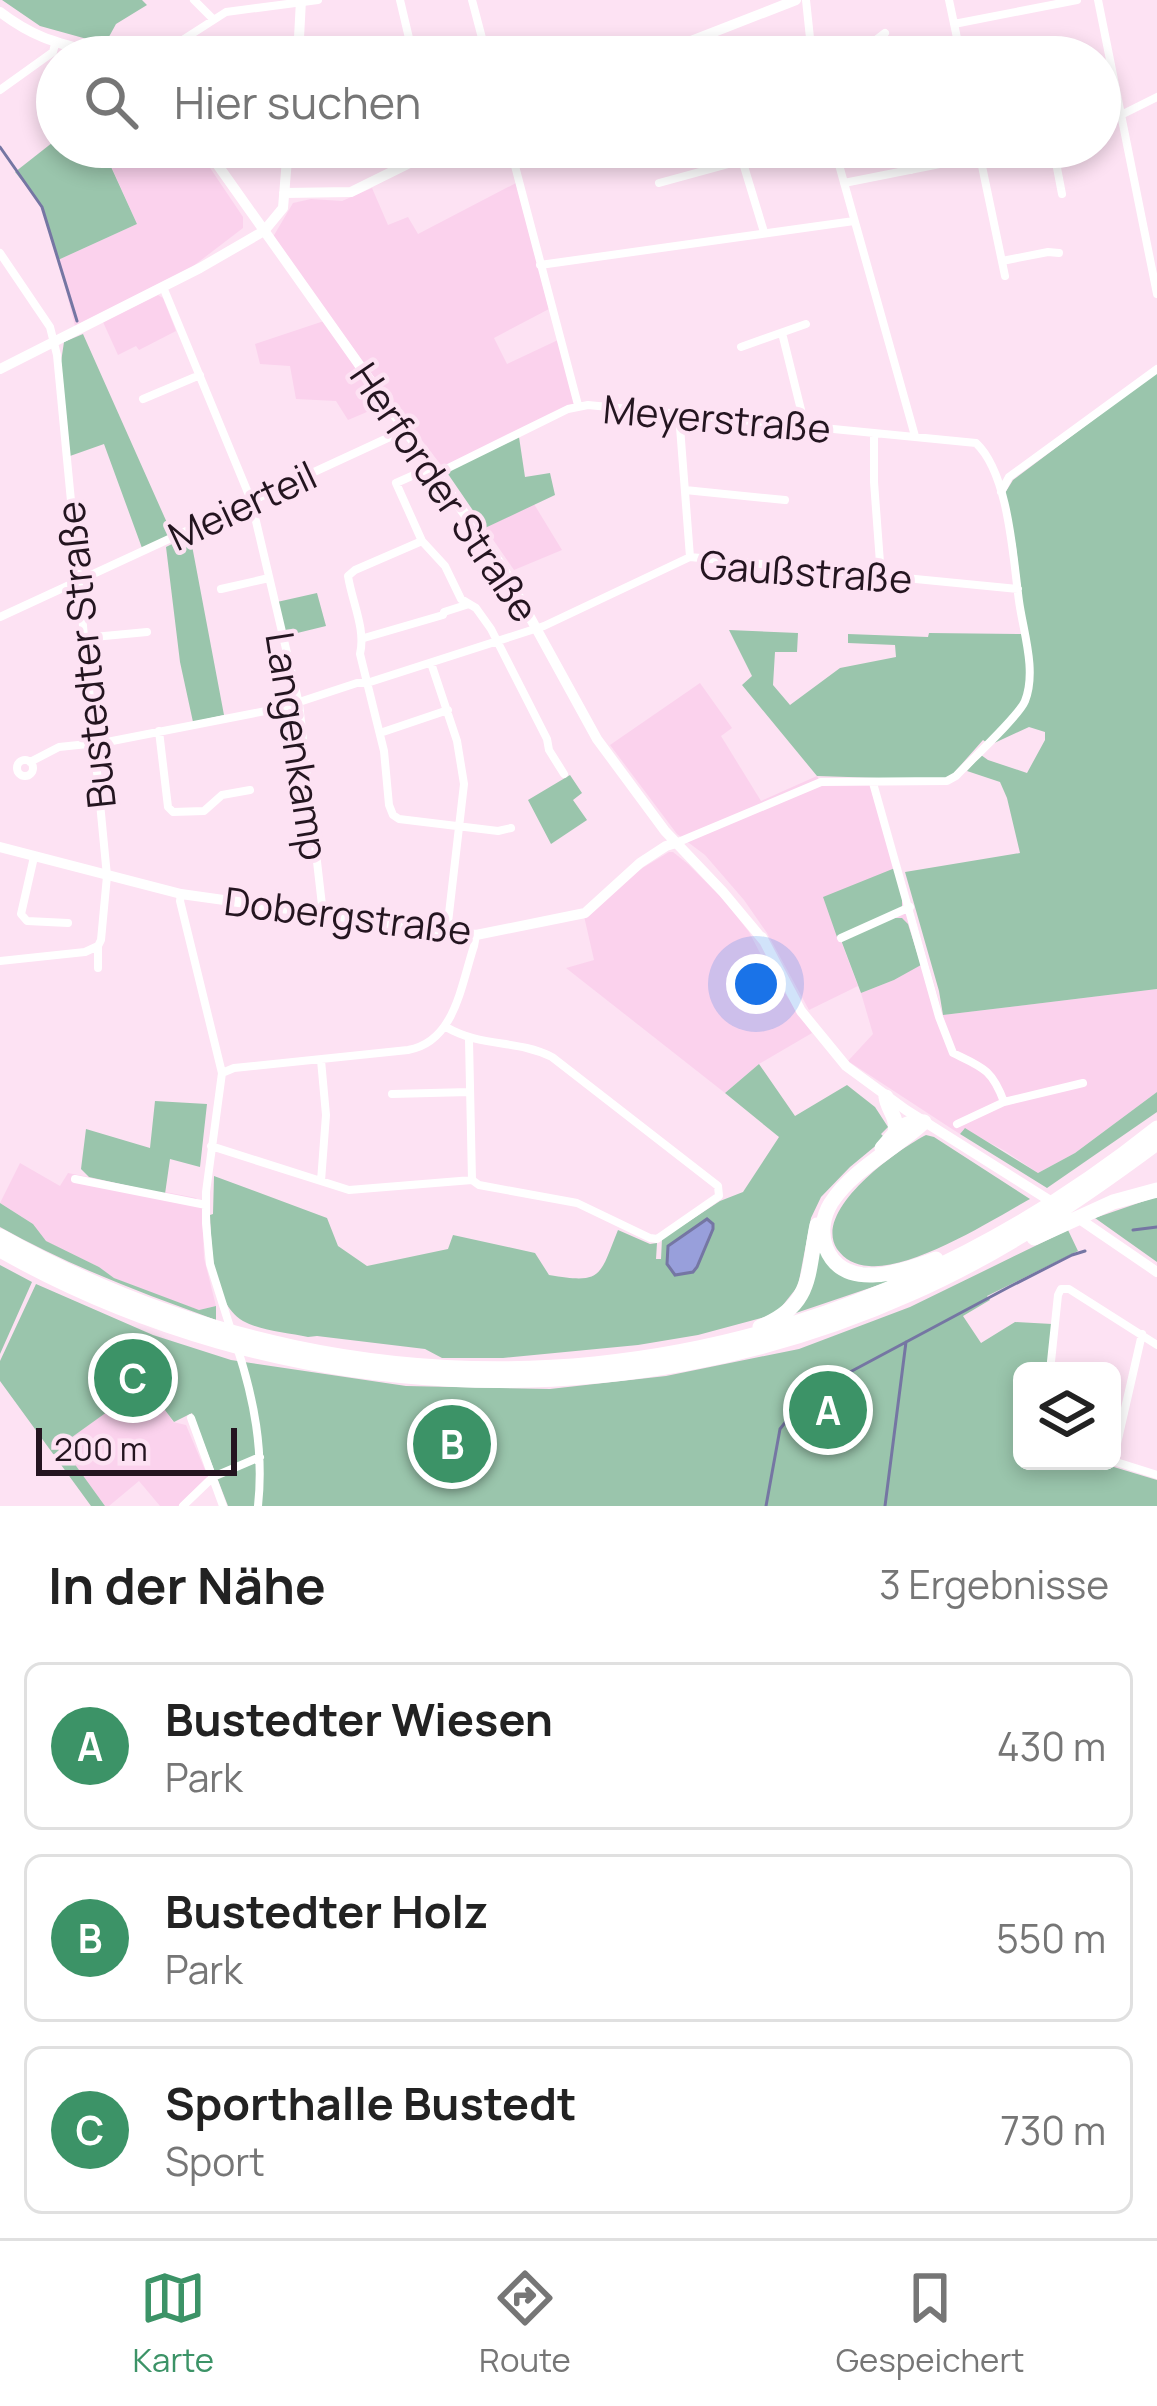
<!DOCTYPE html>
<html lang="de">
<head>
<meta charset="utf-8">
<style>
  body { margin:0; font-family:Manrope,sans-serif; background:#f6f6f6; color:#222 }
  .controls { position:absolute; right:36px; bottom:36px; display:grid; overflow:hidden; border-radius:18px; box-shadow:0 6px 18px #0003 }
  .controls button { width:108px; height:108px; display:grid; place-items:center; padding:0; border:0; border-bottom:3px solid #e0e0e0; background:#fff; color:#222; font:60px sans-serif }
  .scale { position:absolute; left:36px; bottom:30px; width:201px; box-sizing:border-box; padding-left:12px; border:6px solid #241520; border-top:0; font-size:33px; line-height:42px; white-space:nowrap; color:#241520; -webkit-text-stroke:9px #fde2f3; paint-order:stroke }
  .you { position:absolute; left:756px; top:984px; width:42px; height:42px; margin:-30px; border:9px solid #fff; border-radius:50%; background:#1a73e8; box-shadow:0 0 0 18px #1a73e833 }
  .badge { display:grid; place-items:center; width:78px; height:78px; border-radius:50%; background:#3c9367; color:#fff; font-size:39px; font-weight:700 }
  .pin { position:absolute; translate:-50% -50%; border:6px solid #fff; box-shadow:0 3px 12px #0006 }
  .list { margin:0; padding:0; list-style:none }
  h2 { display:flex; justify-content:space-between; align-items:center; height:156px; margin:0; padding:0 48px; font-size:51px }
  h2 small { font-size:39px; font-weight:400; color:#767676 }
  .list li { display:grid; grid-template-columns:78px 1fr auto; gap:36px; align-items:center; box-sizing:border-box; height:168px; margin:0 24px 24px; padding:0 24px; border:3px solid #e0e0e0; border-radius:18px }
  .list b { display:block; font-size:45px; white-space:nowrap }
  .list p { margin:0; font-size:39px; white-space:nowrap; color:#767676 }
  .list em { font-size:39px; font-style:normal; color:#767676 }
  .icon { flex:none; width:66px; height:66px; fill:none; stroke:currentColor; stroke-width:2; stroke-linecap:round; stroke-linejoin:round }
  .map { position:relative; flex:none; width:1157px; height:1506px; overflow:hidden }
  .search { position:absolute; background:#fff; box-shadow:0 6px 18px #0003; left:36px; right:36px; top:36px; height:132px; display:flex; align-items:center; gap:30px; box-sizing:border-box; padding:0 42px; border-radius:66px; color:#767676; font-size:45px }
  .sheet { height:732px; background:#fff }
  nav { display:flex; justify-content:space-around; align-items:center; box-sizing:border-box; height:168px; border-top:3px solid #e0e0e0; background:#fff; font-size:33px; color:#767676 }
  nav a { display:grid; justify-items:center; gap:6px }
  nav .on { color:#3c9367 }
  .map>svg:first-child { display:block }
</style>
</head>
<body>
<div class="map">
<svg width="1157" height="1506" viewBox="0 0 1157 1506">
  <rect width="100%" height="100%" fill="#fde2f3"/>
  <!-- built -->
  <path fill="#fbd2ed" d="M135,147H196L243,217V228L192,267L75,326L58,260L137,224L108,159Z
    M516,183L549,309L494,338L507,364L558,340L575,405L518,430L519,437L449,471L448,474L392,402L273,237L293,203L311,199L342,201L372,188L388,225L408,217L418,234Z
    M158,295L163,298L176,331L139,350L136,346L118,355L103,322Z
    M324,321L381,406L348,420L336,401L296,399L290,366L260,364L255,344Z
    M534,504L562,550L514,570L485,528Z
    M700,683L732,728L721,736L761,801L817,776L822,785H877L943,1015L1157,989V1092L1075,1153L1038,1173L1005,1151L964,1129L960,1134L952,1129L848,1061L873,1034L861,993L894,980L920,965L908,924L841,941L858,986L809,1010L767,933L744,900L705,855L677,834L610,745Z
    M669,852H673L688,864L724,900L749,932L769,970L812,1033L759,1064L725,1093L566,968L594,960L584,916L631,875Z
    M20,1163L60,1186L68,1173L196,1198L202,1208L204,1258L216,1306L199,1310L148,1292L114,1278L99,1267L45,1241L33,1224L0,1203Z
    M150,1388L173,1422L186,1425L208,1477L179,1506H160L139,1481L109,1506H105L61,1445L126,1398L129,1401Z"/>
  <!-- green -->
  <path fill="#9ac5ac" d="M2,0H142L147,5L116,24L105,44L40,26Z
    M57,139V147H102L137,224L58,260L43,207L15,172Z
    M83,334L172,534L142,548L104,444L70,456L61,362L64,342Z
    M1157,372V989L943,1015L939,991L905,872L1020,853L1007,798L1000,782L967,771L981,755L988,760L1027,773L1045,740V732L1029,727L990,745L983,740L953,774L941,780L817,776L742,685L752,676L729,630L798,633L797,652H775L773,685L790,705L840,668L896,657L895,645L848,643V634L928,637L929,633L1026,634L1016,547L1005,493L1013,480Z
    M519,437L525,477L550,473L555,495L485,528L448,474L449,471Z
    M190,535L224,715L193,722L180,662L166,547Z
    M317,593L326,626L285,636L277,602Z
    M570,775L582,793L573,800L587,820L551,844L528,800Z
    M895,868L902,896V907L837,937L823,897Z
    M894,918H902L908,924L921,965L894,980L861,993L841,940Z
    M759,1064L795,1116L847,1085L875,1107L888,1127L881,1134L885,1138L850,1167L821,1197L811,1218L798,1286L779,1310L765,1317L698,1335L638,1345L503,1358H442L425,1349L317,1336L308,1337C288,1333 261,1331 243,1321C211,1301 212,1248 210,1215L213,1214L214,1176L327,1218L338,1246L367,1266L448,1249L453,1235L535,1253L549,1275C603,1284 599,1277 618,1230L650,1244L657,1243L656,1259H661L662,1239L720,1201L743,1192L779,1137L725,1093Z
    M1157,1092V1112L1047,1188L960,1134L965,1128L1038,1173L1075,1153Z
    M155,1101L207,1104L200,1167L170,1159L165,1194L89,1177L81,1169L86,1129L150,1148Z
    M926,1135L934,1137L1030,1199C991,1221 913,1270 869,1266C855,1265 845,1260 837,1249C812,1210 897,1150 926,1135Z
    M1153,1198H1157V1262L1095,1218Z
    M0,1203L33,1224L46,1241L99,1267L114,1278L199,1310L216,1306V1320C142,1293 69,1266 0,1227Z
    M1068,1230L1078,1251L987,1296L990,1300L963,1316L981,1343L1015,1322L1052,1324L1048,1371H1022V1461H1094L1157,1480V1506H228L192,1413L174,1422L149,1389L128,1402L125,1399L61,1445L105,1506H91L0,1381V1361L36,1284L153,1335L231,1360L406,1386L550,1389L666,1376L799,1349L910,1307Z
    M818,1232L833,1265L917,1272L793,1314Z
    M0,1265L32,1282L0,1354Z"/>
  <!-- water -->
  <path fill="#989fdb" stroke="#7576a3" stroke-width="3" d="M707,1219L713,1224V1229L697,1267L693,1272L675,1275L667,1264L668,1246Z"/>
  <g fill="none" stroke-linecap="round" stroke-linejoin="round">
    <!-- stream -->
    <path stroke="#7576a3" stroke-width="3" d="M0,147L42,207L77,321
      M1133,1230L1157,1227
      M766,1506L780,1429L807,1395L1009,1287L1072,1255L1085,1251
      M885,1506L906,1342"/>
    <!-- street -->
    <path stroke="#fff" stroke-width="8" d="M194,0L213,19
      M400,0L413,55
      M472,0L487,57
      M806,0L812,57
      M949,0L961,57
      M1098,0L1157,294
      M954,24L1077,0
      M811,55L872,43L885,33
      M156,57L226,12L318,0
      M0,90L53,52L55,44
      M1100,119L1121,115L1157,97
      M510,147L578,405
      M834,147L915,436
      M906,147L911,170
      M978,147L1005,276
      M1053,147L1062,194
      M659,183L736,162L743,163L764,232
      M844,183L980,156
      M0,253L50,327L57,355L107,876L101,940L98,946V968
      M1002,261L1048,252L1059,253
      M540,265L854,221
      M163,287L251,500L299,704L323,914
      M782,333L805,426
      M741,347L806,324
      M143,399L200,375
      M679,414L690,557
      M874,433V482L881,576
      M436,474L568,409L588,405L976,443C1009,474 1013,558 1019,601C1023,631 1037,671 1025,701C1019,716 970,761 956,776L947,781L821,782L676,843
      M685,490L785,500
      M1001,492L1009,477L1157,369
      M422,541L396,483L432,467
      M221,589L269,578
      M0,617L405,430
      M83,638L147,632
      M364,638L443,615L444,612L469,604
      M431,663L457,741L464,784L447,931
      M159,731L168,807L173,812L204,811L222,795L250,790
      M380,733L448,710
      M17 768a8 8 0 1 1 16 0a8 8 0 1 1-16 0Z
      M30,762L59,747L107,742L281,708L357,683H367L544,626L690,557L1018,589
      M873,783L939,1017L953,1053C982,1067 992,1069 1004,1102
      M511,828L498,831L399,819L393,815L389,805L384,751L360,654C366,629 352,602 348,576L355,570L422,541L445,566L461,599L476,608L491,629L547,739L549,750L564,774
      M34,857L21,914L27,921L68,923
      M181,894L180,901L222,1073L206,1192V1223L210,1264L230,1327
      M841,938L910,907
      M0,961L85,952L98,946
      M446,1027C482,1048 516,1039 552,1057L718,1186L719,1196L657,1239L650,1238L577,1203L479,1185L472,1180L469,1040
      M321,1060L326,1115L321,1181
      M222,1073L234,1068L408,1050C455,1042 461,985 474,946L476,935
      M392,1094L469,1092
      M957,1124L1004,1102L1083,1083
      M211,1146L349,1190L472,1180
      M75,1179L206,1205
      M237,1347C254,1399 264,1451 258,1506
      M1050,1371L1058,1295L1061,1289H1069L1157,1345
      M191,1418L223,1506
      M1113,1461L1142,1334
      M1113,1461L1157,1475
      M183,1506L213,1477L260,1457"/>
    <!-- secondary -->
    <path stroke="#fff" stroke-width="10" d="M0,12C39,42 65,44 110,57
      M298,57L301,0
      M650,57L796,0
      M205,147L503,568L597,739L665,831L723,892L764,941
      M284,193L351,192L442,147
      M0,369L200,268L264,231L283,208L288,147
      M0,847L181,894L476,935L585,913L640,863L666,846L676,843
      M762,937L801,1011L846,1066L906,1110L1052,1202
      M1078,1218L1157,1272"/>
    <!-- highway -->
    <path stroke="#fff" stroke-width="15" d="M886,1097C888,1111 898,1117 895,1133
      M924,1122C895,1149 853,1169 831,1203C823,1216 820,1233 826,1248C844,1293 904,1271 936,1259
      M882,1148C895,1134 902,1119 924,1122
      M0,1236C383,1450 818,1399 1157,1128
      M1034,1238L1113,1202L1157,1190
      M0,1250C276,1406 620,1424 910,1294C999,1255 1079,1201 1157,1143
      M760,1327C814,1305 807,1273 817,1225"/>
  </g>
  <g text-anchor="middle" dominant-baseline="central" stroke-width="9" stroke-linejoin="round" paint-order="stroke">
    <!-- street labels -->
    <g font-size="39" fill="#241520" stroke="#fde2f3">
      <text transform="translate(717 418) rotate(5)">Meyerstraße</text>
      <text transform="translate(445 492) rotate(56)">Herforder Straße</text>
      <text transform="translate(242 505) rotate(-25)">Meierteil</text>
      <text transform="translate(806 571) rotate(4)">Gaußstraße</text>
      <text transform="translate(85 655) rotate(-96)">Bustedter Straße</text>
      <text transform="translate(298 746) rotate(81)">Langenkamp</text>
      <text transform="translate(348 915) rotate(7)">Dobergstraße</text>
    </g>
  </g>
</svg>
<div class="controls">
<button><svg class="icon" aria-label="layers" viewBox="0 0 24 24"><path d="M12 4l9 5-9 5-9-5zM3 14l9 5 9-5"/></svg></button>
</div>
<div class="scale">200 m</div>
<div class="you"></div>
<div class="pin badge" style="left:828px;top:1410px">A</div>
<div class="pin badge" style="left:452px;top:1444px">B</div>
<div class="pin badge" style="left:133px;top:1378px">C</div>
<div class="search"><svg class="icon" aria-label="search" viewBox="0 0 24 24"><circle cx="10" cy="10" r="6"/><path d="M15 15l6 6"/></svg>Hier suchen</div>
</div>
<section class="sheet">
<h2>In der Nähe<small>3 Ergebnisse</small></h2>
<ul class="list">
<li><span class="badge">A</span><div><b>Bustedter Wiesen</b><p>Park</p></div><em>430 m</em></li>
<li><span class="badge">B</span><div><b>Bustedter Holz</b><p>Park</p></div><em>550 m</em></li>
<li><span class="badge">C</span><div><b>Sporthalle Bustedt</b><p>Sport</p></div><em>730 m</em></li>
</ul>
</section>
<nav>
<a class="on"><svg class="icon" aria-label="map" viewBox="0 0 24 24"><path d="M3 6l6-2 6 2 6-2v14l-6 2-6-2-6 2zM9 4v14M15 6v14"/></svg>Karte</a>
<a><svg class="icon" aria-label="directions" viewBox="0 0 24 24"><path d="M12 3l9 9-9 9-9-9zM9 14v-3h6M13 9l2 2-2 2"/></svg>Route</a>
<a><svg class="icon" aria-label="saved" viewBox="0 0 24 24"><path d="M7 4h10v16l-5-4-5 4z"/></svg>Gespeichert</a>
</nav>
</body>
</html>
